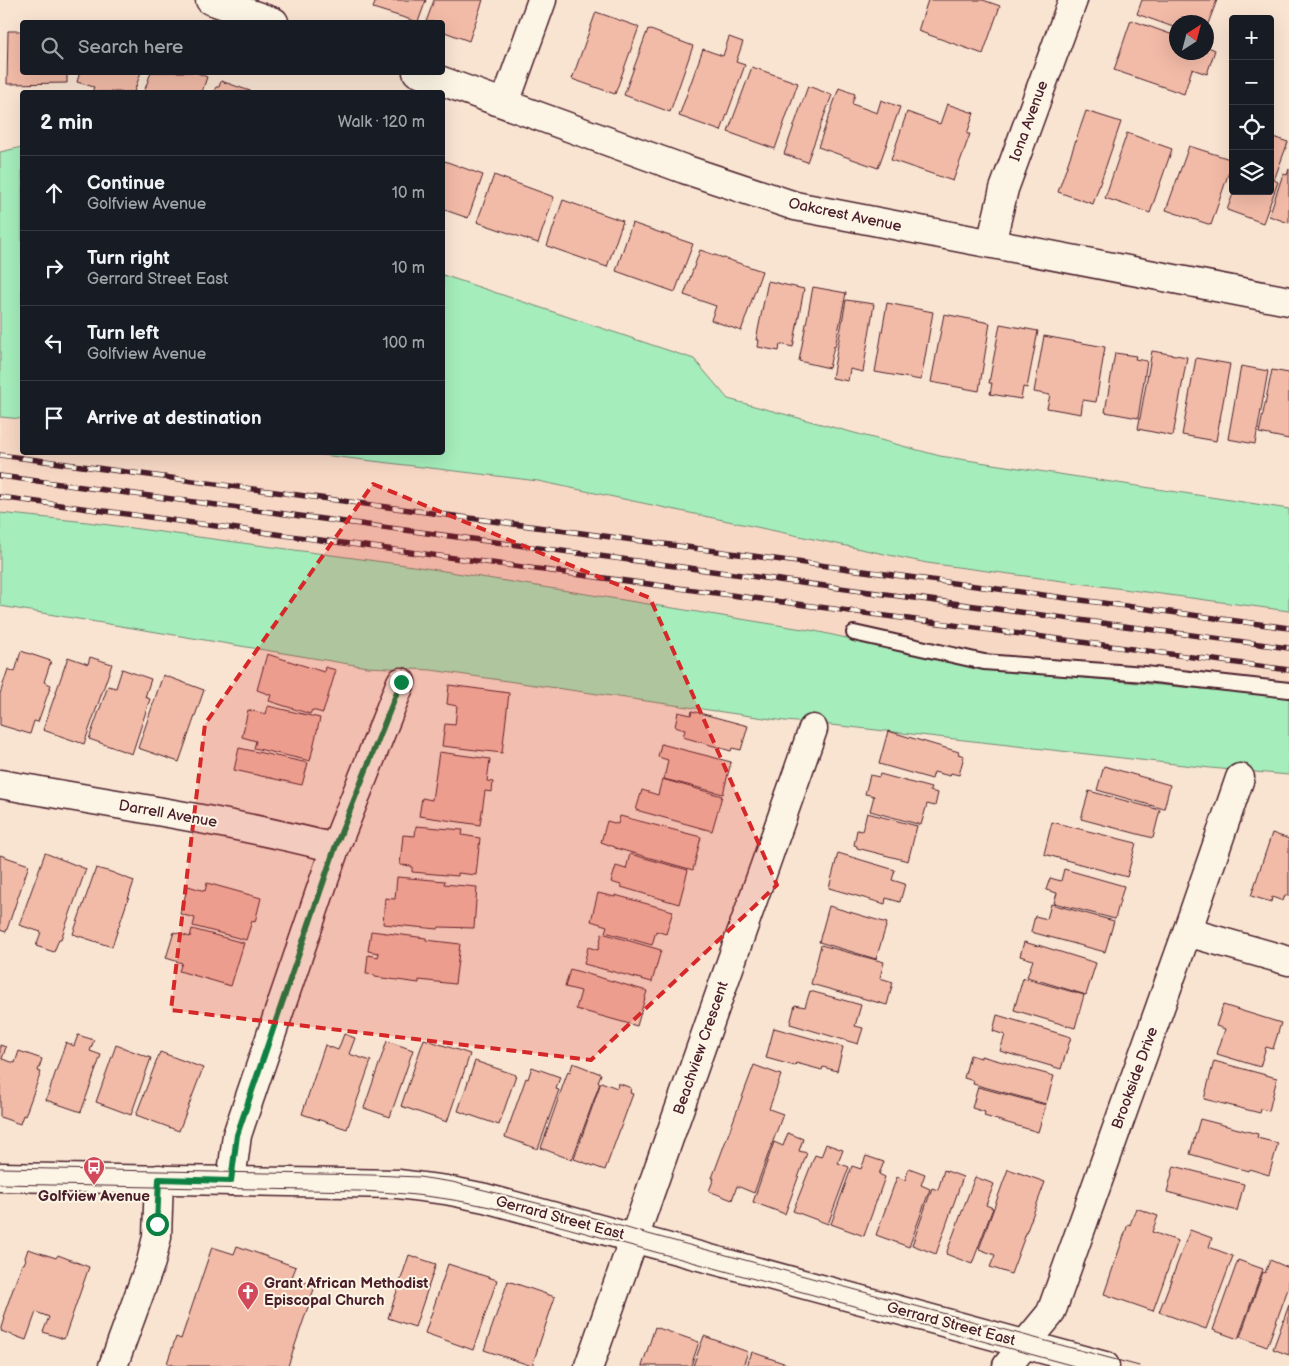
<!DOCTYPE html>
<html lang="en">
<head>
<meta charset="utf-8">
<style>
  body { margin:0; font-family:"Balsamiq Sans",sans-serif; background:#20242c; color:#f1f3f6 }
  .controls { position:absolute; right:15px; top:15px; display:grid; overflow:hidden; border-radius:5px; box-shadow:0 5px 20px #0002 }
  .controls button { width:45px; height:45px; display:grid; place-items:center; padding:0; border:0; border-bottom:1px solid #363941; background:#171b24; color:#f1f3f6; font:25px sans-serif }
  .compass { position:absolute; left:1169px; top:15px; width:45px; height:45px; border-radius:50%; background:#171b24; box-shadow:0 5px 20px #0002; rotate:36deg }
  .stop { position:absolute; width:15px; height:15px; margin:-11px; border:4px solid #0b8043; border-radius:50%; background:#fff }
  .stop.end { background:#0b8043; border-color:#fff; box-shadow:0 1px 5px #0008 }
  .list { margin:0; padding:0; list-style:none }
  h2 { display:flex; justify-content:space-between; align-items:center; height:65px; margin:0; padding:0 20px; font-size:21px }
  h2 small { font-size:16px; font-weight:400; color:#9ea1a6 }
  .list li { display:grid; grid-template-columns:32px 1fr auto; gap:15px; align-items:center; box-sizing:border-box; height:75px; padding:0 20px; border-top:1px solid #363941 }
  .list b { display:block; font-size:19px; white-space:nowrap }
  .list p { margin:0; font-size:16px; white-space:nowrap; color:#9ea1a6 }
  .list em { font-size:16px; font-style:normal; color:#9ea1a6 }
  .icon { flex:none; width:28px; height:28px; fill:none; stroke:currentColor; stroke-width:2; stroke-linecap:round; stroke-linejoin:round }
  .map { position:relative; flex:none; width:1289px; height:1366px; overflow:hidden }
  .search { position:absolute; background:#171b24; box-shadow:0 5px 20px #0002; left:20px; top:20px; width:425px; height:55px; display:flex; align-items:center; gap:12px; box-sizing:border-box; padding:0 18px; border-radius:5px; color:#9ea1a6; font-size:19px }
  .panel { position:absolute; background:#171b24; box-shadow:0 5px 20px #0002; left:20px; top:90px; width:425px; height:365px; border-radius:5px }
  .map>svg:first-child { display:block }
</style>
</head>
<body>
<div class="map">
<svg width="1289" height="1366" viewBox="0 0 1289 1366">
  <rect width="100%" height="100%" fill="#f9e4d2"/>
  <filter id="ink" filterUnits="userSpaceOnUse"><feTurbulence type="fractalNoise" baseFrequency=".02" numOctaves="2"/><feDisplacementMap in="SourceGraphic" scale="10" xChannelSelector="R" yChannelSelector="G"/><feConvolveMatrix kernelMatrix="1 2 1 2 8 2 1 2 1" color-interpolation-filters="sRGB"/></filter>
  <g filter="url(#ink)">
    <!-- built -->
    <path fill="#f7d8c5" d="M0,417L22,419V452H306L538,481L927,563L1289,611V697L979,668L815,631L413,566L87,522L0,513Z"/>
    <!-- green -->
    <path fill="#a5edbb" stroke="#788673" d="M22,147V419L0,417V152Z
      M443,275L694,359L728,399L940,456L1289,509V611L927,563L538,481L306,453L442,452Z
      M0,513L87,522L413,566L815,631L979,668L1289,697V775L1210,768L841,726L785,721L431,670L367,667L0,606Z"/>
    <!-- building -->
    <path fill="#f2bba7" stroke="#4a1f2b" d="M376,0H426L418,22L373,8Z
      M434,0H483L469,41L442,31V22H426Z
      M928,0H983L1000,6L983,54L918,31Z
      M1142,0H1217L1206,29V22H1176V28L1137,14Z
      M596,12L639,27L615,94L572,79Z
      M1131,20L1176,36V52H1206V46L1215,50L1207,74L1192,69L1184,94L1114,70Z
      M648,29L693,46L670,112L624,95Z
      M8,31H22V72H67V83L7,84Z
      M729,37L743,42L736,62L745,65L721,131L679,116L703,49L723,56Z
      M752,67L798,83L775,149L728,132Z
      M80,72H141L134,92H92L94,87L77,82Z
      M151,72H195L207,77L202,92H144Z
      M221,81L253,92H214L216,87H219Z
      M808,86L832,95L807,162L784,154Z
      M839,88L855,94L852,104L877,113L881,100L900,107L878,168L818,147Z
      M947,104L974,113L967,134H970L953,181L891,160L907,112L940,124Z
      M1086,111L1121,122L1093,204L1058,192Z
      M1127,133L1172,149L1150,213L1105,198Z
      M1270,136L1288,142L1274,180L1278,182L1263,223L1227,210L1234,191H1270Z
      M1189,146L1233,160L1211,225L1166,210Z
      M442,160L483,175L468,218L442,209Z
      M1289,169V223L1269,216L1283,174L1287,175Z
      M494,175L554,197L538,243L477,222Z
      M563,200L623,221L607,267L547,246Z
      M632,223L693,244L675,292L616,271Z
      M700,250L762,271L741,331L711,320L716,306L684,295Z
      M768,281L804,289L793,347L780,344L779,351L758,347L759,340H756Z
      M813,287L846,293L835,347L834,346L829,368L799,361Z
      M846,300L874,304L863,372L850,369L848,381L832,378Z
      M887,303L933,312L921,380L875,372Z
      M944,314L990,323L979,391L931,382Z
      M1000,324L1038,331L1027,388L1023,387L1021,399L990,394L992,383H989Z
      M1044,336L1105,347L1096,402L1083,400L1081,414L1047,408L1050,395L1034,392Z
      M1152,351L1187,357L1173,436L1138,429Z
      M1115,353L1136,356L1135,359L1147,361L1138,418L1105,412Z
      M1196,358L1230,364L1216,441L1182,435Z
      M1241,366L1268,371L1255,444L1228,439Z
      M1272,370L1289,373V439L1259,433Z
      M21,651L51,661L44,682L51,685L38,722L34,721L30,734L0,725V694L8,669L15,672Z
      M267,654L324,672L325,667L336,670L323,713L312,710L310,714L269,701L271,695L257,690Z
      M68,657L88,664L90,657L112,664L84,744L43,730Z
      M122,669L151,679L145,697L150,699L132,754L89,739L108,686L116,688Z
      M163,675L204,690L179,762L138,748Z
      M449,685L509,693L502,753L442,746L445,724L455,725L457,706L447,704Z
      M268,706L320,718L310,761L254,748L256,741L242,737L248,710L266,714Z
      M692,711L748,726L741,750L732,748L731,751L683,737L685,730L675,727L678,712L691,715Z
      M888,731L959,752L958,754L964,756L959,775L951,773L950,776L934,772L932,779L879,764Z
      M661,744L731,762L723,794L664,779L668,760L658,757Z
      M239,748L308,763L302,785L234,770Z
      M439,752L490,759L487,781L493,782L492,792L485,791L480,825L419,816L422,798L432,800Z
      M1104,766L1170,785L1164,809L1097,790Z
      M880,774L931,788L930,791L938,793L935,806L927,804L921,825L870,811L874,796L865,794L870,775L879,777Z
      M662,779L722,796L712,831L636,810L642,790L658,795Z
      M1089,791L1160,810L1153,838L1081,819Z
      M867,813L917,826L908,861L857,848V846L854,845L857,830L862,831Z
      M620,816L701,837L693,870L615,848V847L601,842L607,821L618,824Z
      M1052,822L1136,843L1127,877L1044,854Z
      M416,826L463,830L462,835L480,838L476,875L458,873V876L412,872V866L400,865L403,835L415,836Z
      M1272,833L1289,839V895H1285L1283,901L1272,897L1271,902L1251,896Z
      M45,853L86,869L61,939H59L54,952L36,946L41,932L19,925Z
      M838,853L895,870L892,880L905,884L900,902L886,898L885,904L829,888Z
      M630,854L688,870L679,904L621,887V885L611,882L616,866L626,869Z
      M0,855L29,865L6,932L0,930Z
      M96,868L111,872L134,881L112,947L73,934Z
      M1064,869L1124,886L1115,919L1054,903L1057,893L1046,890L1050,878L1061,881Z
      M397,877L445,881L444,884L477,887L474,928L439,927L438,929L383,924L385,898L395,899Z
      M207,883L261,898L255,922L252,921L246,940L193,926L195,918L180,914L188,886L205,891Z
      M598,893L615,897V895L673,911L666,934L656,931L652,945L605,932L607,926L591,921Z
      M1051,904L1114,921L1105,952L1031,932L1035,916L1047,919Z
      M829,906L887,923L876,959L819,942Z
      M192,929L244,943L231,986L179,971L182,963L166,958L174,932L190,937Z
      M371,931L426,938V940L460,944L455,984L419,980V983L375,977V975L366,974L368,955L378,957L379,953L368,951Z
      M602,933L661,950L652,982L584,964L588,947L598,950Z
      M1024,942L1038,946V945L1096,963L1086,995L1027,977L1033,960L1020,956Z
      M821,945L884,962L880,978L893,982L887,1005L811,984Z
      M570,969L647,991L637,1026L576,1009L581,991L565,987Z
      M1023,978L1084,995L1075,1028L1014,1010Z
      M810,991L861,1005L855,1026L863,1028L858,1044L790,1024L795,1005L805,1007Z
      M1223,1005L1281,1023L1273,1049L1266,1047L1260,1067L1217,1054L1225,1029L1216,1026Z
      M997,1015L1071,1037L1061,1069L1000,1051L1005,1035L993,1031Z
      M774,1028L843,1047L837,1071L823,1067L822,1070L796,1063L795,1066L766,1058Z
      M344,1034L355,1038L349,1054L371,1061L347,1129L302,1114L325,1045L338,1050Z
      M78,1035L94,1040L90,1051L101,1055L81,1112L46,1100L66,1042L74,1046Z
      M424,1039L470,1054L447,1122L401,1106Z
      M387,1041L413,1050L390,1117L364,1108Z
      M0,1045L6,1047L2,1059L15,1063L19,1051L42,1059L38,1071L41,1072L25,1116L23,1115L20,1124L0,1117Z
      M116,1045L151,1058L131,1115L96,1102Z
      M160,1052L203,1068L179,1131L136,1115Z
      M970,1055L981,1058V1056L1054,1076L1046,1104L973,1084L974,1081L964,1078Z
      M475,1061L516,1075L499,1125L458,1111Z
      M1214,1061L1277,1078L1269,1111L1261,1109L1260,1113L1204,1099Z
      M573,1063L601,1074L598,1082L600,1083L572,1160L541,1148L568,1071L570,1072Z
      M754,1065L781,1075L769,1109L783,1114L754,1193L737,1186L732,1200L709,1191L714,1178H712Z
      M532,1067L560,1077L556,1089L559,1090L538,1149L505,1137L526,1078L528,1079Z
      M601,1082L617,1088L618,1083L631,1088L630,1093L633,1094L605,1170L574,1159Z
      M978,1087L1046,1105L1038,1132L984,1116L985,1112L972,1108Z
      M1200,1119L1258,1134L1257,1138L1278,1143L1269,1175L1249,1169L1248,1171L1190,1154Z
      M788,1133L803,1139L799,1151L807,1153L785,1214L753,1202L774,1142L783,1146Z
      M826,1144L843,1150L838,1163L849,1167L828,1224L793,1211L815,1155L821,1157Z
      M866,1156L884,1162L879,1174L885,1177L864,1236L831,1224L852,1166L861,1169Z
      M1174,1166L1244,1184L1237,1211L1167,1192Z
      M909,1168L925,1174L921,1185L930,1189L909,1247L876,1235L897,1177L905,1180Z
      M1008,1169L1045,1182L1011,1274L990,1267L995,1255L979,1249Z
      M944,1170L963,1177L936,1254L912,1245L932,1188L938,1190Z
      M975,1177L994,1184L986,1205L993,1208L972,1264L946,1254Z
      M1136,1208L1158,1216L1152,1232L1178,1241L1153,1311L1104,1294L1128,1224L1130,1225Z
      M1190,1230L1212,1238L1209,1247L1233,1256L1206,1329L1159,1312Z
      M237,1246L296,1267L292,1277L315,1286L288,1366H176L167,1363L176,1337L181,1339L212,1247L234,1254Z
      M28,1249L56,1258L58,1255L89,1267L64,1339L43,1332L49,1317L36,1312L26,1340L1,1331L5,1318L3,1317L22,1264H24L26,1259L25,1258Z
      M409,1255L436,1264L415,1327L388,1318Z
      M1238,1260L1263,1269L1238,1339L1213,1330Z
      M1270,1260L1289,1268V1286L1267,1347L1240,1337L1263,1272L1265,1273Z
      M448,1264L497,1280L473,1350L425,1333Z
      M508,1281L555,1297L532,1366L484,1350Z
      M1289,1305V1355L1273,1349Z
      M655,1327L699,1342L691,1366H642Z
      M704,1336L748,1352L743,1366H693Z
      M752,1352L792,1366H747Z"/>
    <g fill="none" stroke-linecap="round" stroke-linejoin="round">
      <!-- lane casing -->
      <g stroke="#4a1f2b" stroke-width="18">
        <path id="lane" d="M854,633L984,662L1145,674L1289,690"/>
      </g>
      <!-- street casing -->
      <g stroke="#4a1f2b" stroke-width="31">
        <path id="street" d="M210,0L274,22
          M417,72L684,169L795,206L1289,301
          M505,103L542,0
          M991,244L1004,189L1073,0
          M0,784C112,804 225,820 335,848
          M1187,932L1289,961
          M231,1181L237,1135L241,1123L335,848L401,682
          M113,1366L151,1262L157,1237L159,1179
          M589,1366L813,729
          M1007,1366L1050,1314L1053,1307L1187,932L1240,778"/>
      </g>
      <!-- secondary casing -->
      <g stroke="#4a1f2b" stroke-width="31">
        <path id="secondary" d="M0,1177L398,1184L446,1190L485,1198L1105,1366"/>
      </g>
      <!-- lane -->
      <use href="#lane" stroke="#fcf5e5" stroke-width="14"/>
      <!-- street -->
      <use href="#street" stroke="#fcf5e5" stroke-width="28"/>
      <!-- secondary -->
      <use href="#secondary" stroke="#fcf5e5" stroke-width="28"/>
      <!-- tram -->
      <path stroke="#4a1f2b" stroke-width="1" d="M0,1168L372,1175L419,1177L452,1182L573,1212L637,1231L1139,1366
        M0,1184L359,1191C406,1193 444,1197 490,1207L1074,1366"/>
      <!-- rail casing -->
      <g stroke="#4a1f2b" stroke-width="5.5">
        <path id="rail" d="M0,455L1289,628
          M0,476L1289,648
          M0,497L1289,670"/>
      </g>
      <!-- rail -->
      <use href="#rail" stroke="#fcf5e5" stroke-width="4" stroke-dasharray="11" stroke-linecap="butt"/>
    </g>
  </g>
  <g fill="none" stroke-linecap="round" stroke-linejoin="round" filter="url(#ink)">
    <!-- route -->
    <path stroke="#0b8043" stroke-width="6" d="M157,1224L159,1179L231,1181L237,1135L241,1123L335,848L401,682"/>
  </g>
  <!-- marked area -->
  <path fill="#d62828" fill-opacity="0.2" stroke="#d62828" stroke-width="4" stroke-dasharray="10 6" stroke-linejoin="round" d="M373,484L650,598L777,885L591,1060L171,1010L205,724Z"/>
  <!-- icons -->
  <defs>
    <g id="bus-pin" transform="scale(1.125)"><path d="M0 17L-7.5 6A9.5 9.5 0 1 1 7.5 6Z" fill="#d1495b" stroke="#fcf5e5"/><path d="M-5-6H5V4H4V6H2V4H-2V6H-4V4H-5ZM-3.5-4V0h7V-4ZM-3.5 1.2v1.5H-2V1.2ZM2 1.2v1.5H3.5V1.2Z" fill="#fff"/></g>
    <g id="church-pin" transform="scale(1.125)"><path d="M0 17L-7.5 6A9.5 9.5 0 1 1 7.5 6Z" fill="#d1495b" stroke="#fcf5e5"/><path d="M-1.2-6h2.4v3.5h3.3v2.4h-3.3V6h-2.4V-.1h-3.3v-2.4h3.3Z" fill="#fff"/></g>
  </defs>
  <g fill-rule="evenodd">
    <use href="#bus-pin" x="94" y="1167"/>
    <use href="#church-pin" x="248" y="1292"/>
  </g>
  <g text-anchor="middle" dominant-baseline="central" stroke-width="4" stroke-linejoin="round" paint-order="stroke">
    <!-- street labels -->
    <g font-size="15" fill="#4a1f2b" stroke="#fcf5e5">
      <text transform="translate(1029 121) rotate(-70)">Iona Avenue</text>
      <text transform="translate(845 215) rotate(12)">Oakcrest Avenue</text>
      <text transform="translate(168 814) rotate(10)">Darrell Avenue</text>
      <text transform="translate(701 1048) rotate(-71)">Beachview Crescent</text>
      <text transform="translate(1135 1078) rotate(-70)">Brookside Drive</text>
      <text transform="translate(560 1218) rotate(15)">Gerrard Street East</text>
      <text transform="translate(951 1324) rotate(15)">Gerrard Street East</text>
    </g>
    <!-- poi labels -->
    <g font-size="15" font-weight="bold" fill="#4a1f2b" stroke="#fcf5e5">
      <text x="94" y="1196">Golfview Avenue</text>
      <text x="264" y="1283" text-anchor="start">Grant African Methodist<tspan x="264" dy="17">Episcopal Church</tspan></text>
    </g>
  </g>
</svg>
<div class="controls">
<button>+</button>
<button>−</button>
<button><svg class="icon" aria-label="locate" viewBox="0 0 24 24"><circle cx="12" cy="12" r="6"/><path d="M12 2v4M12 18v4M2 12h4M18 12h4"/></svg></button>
<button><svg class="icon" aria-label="layers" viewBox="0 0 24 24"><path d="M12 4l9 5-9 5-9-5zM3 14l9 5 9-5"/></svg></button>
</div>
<svg class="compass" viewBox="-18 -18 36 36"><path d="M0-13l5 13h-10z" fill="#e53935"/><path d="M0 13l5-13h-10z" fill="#9ea1a6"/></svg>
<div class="stop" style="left:157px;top:1224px"></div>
<div class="stop end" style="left:401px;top:682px"></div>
<div class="search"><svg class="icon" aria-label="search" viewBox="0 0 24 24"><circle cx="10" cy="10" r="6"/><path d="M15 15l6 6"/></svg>Search here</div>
<section class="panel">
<h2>2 min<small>Walk · 120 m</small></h2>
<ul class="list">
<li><svg class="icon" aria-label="ahead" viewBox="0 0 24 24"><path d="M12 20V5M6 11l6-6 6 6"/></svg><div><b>Continue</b><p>Golfview Avenue</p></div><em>10 m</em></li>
<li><svg class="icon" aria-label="right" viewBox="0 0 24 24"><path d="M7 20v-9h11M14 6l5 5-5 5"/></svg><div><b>Turn right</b><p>Gerrard Street East</p></div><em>10 m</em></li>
<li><svg class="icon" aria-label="left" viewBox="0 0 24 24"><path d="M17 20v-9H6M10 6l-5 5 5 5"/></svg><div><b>Turn left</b><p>Golfview Avenue</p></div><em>100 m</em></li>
<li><svg class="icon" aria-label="arrive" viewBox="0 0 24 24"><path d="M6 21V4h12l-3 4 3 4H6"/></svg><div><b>Arrive at destination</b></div></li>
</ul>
</section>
</div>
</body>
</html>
